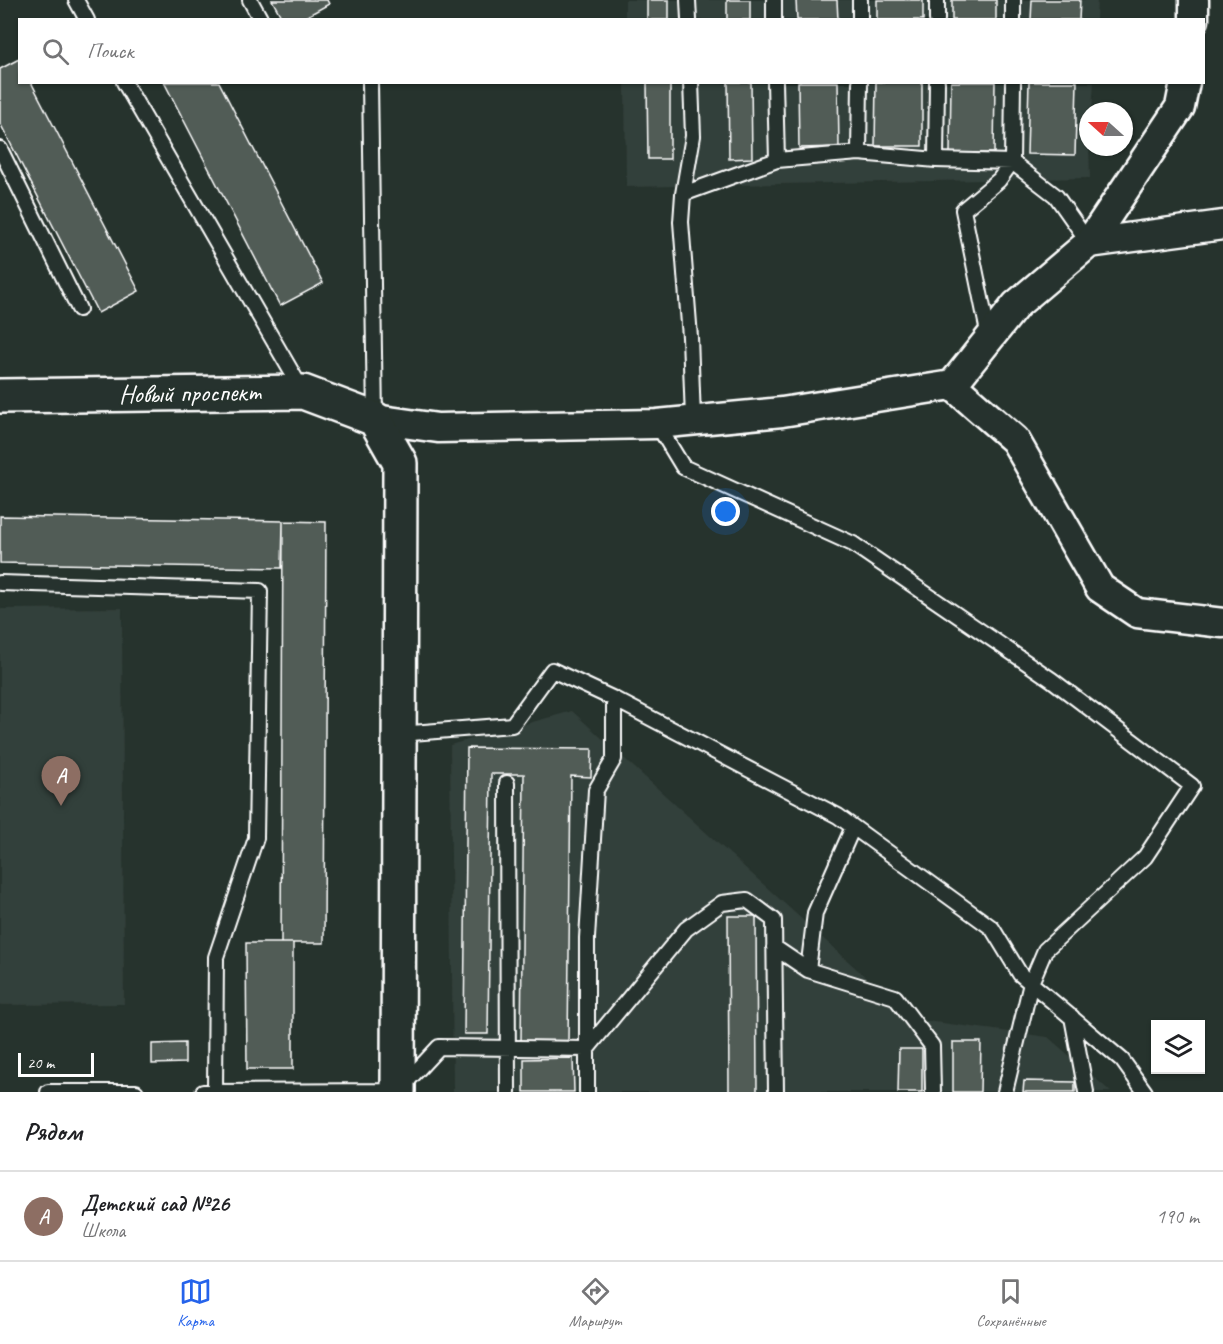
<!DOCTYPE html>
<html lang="ru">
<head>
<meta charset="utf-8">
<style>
  body { margin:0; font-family:Caveat,sans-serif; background:#f6f6f6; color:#202124 }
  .controls { position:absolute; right:18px; bottom:18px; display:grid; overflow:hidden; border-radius:0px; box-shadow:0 2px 4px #0004 }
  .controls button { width:54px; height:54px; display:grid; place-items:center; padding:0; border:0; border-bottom:2px solid #e0e0e0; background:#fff; color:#202124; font:30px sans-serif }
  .compass { position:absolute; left:1079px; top:102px; width:54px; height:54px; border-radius:50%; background:#fff; box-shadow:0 2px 4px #0004; rotate:291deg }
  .scale { position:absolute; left:18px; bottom:15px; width:76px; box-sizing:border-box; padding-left:6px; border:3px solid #fff; border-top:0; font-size:16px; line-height:21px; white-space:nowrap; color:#fff; -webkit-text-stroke:4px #26332d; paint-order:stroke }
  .you { position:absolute; left:726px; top:512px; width:21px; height:21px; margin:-15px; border:4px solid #fff; border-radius:50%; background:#1a73e8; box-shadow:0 0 0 9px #1a73e833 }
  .badge { display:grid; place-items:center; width:39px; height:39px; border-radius:50%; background:#2563eb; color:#fff; font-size:20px; font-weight:700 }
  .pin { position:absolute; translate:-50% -50px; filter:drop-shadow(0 2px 3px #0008) }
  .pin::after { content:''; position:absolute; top:32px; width:21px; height:18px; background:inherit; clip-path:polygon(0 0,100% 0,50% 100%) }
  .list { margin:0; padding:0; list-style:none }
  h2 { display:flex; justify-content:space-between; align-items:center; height:78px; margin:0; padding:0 24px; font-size:26px }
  h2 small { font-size:20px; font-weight:400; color:#757577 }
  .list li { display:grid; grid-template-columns:39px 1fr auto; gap:18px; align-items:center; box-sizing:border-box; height:90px; padding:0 24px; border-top:2px solid #e0e0e0 }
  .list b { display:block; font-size:22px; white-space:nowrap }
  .list p { margin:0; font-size:20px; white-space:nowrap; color:#757577 }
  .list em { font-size:20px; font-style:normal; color:#757577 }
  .icon { flex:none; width:33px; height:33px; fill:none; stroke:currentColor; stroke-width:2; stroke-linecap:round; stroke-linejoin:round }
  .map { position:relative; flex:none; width:1223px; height:1092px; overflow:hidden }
  .search { position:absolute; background:#fff; box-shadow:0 2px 4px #0004; left:18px; right:18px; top:18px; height:66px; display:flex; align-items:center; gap:15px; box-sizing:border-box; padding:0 21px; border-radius:0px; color:#757577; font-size:22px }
  .sheet { height:168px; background:#fff }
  nav { display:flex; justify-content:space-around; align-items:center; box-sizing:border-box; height:84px; border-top:2px solid #e0e0e0; background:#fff; font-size:16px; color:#757577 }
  nav a { display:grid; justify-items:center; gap:3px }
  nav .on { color:#2563eb }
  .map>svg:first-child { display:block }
</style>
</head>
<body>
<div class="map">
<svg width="1223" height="1092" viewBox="0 0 1223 1092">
  <rect width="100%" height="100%" fill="#26332d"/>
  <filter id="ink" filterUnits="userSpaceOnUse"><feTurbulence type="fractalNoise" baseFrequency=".0167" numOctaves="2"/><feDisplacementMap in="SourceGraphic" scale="12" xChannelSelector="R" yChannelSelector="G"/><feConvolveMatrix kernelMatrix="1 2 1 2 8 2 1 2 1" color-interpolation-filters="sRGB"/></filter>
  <g filter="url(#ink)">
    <!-- built -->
    <path fill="#333f3a" d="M625,0H1097L1096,20H625Z
      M625,83H1094L1092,111H1088L1090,178L626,187Z
      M122,608L124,1004L0,1005V609Z
      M572,711L912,1019L1048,1037L1111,1092H453L450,745Z"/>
    <!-- building -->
    <path fill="#515c57" stroke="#fff" stroke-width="1.5" d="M272,0H327L329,4L300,20H283Z
      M647,0H669V20H647Z
      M727,0H750V20H727Z
      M796,0H837L838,20H797Z
      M877,0H923V20H877Z
      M952,0H996V20H952Z
      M1032,0H1080L1079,20H1031Z
      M19,59L20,82H31L139,291L98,313L0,123V69Z
      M164,82H219L323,283L280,306Z
      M647,82H670V159H648Z
      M728,82H751L752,158L729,159Z
      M798,82H838L839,147L799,148Z
      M876,82H922V146H875Z
      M951,82H995L994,153H950Z
      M1029,82H1077L1075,155L1027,154Z
      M0,516L283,521L282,568L0,563Z
      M283,521L326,522L324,943H281Z
      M467,748L592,749L591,777L571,776L568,1042L521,1041L524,774H491L488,1034H464Z
      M728,916H756L757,1092H729Z
      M246,943H293V1069H247Z
      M953,1042H981L980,1092H953Z
      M185,1043V1063L152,1064V1044Z
      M899,1049H922V1092H898Z
      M573,1058L574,1092H524V1059Z
      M1024,1081L1075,1082V1092H1023Z"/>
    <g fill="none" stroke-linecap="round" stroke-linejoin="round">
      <!-- service casing -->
      <g stroke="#fff" stroke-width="18">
        <path id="service" d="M76,0L87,20
          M250,0L261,20
          M688,0L689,20
          M774,0V20
          M860,20V0
          M937,20V0
          M1013,20V0
          M124,82L302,390
          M370,82L375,419
          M775,82L777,160
          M0,149L79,309
          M859,153L860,82
          M936,160L937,82
          M683,194L693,136L691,82
          M989,337L963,210L999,180L1012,162L1013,82
          M693,419L690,337L681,222L683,194L777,160L859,153L936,160L1012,162L1056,196L1089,243
          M657,424L683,467L853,544L1052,680L1192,786L1145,857L1045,950L1031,983L1005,1092
          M0,583L260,591L256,838L216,957L215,1092
          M399,734L512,725L552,670L614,699L838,816L992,928L1020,974L1122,1060L1145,1092
          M507,783L508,1092
          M774,947L808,970L895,997L932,1046L933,1092
          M808,970L815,913L853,827
          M1072,1017L1086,1092
          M48,1092H136
          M203,1092L398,1091L439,1047L587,1049L686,929L722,903L747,900L774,920L776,1092
          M587,1092V938L596,790L614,759V699"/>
      </g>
      <!-- minor casing -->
      <g stroke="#fff" stroke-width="33">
        <path id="minor" d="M1194,20V0
          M1089,243L1223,225
          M952,385L1015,440L1100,588L1137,613L1223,623
          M375,419L438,428L657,424L782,412L952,385L1016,305L1089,243L1180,107L1185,82"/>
      </g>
      <!-- tertiary casing -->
      <g stroke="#fff" stroke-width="38">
        <path id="tertiary" d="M0,396L303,392L375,419L400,463L398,1092"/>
      </g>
      <!-- service -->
      <use href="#service" stroke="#26332d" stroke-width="14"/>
      <!-- minor -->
      <use href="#minor" stroke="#26332d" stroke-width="28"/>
      <!-- tertiary -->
      <use href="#tertiary" stroke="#26332d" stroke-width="33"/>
    </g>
  </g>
  <g text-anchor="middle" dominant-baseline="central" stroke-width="4.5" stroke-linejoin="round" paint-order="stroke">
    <!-- street labels -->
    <g font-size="26" fill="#fff" stroke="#26332d">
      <text transform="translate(190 393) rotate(-1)">Новый проспект</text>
    </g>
  </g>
</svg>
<div class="controls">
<button><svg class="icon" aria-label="layers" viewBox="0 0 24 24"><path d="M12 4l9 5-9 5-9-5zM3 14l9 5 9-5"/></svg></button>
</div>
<svg class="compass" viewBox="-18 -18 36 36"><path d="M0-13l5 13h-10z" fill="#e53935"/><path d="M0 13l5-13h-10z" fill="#757577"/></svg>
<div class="scale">20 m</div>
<div class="you"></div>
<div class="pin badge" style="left:61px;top:806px;background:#8d6e63">A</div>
<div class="search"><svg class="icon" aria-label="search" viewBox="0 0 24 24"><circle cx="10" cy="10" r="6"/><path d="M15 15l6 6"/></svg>Поиск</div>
</div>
<section class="sheet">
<h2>Рядом<small></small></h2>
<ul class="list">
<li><span class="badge" style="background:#8d6e63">A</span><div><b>Детский сад №26</b><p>Школа</p></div><em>190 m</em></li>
</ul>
</section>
<nav>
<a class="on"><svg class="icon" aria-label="map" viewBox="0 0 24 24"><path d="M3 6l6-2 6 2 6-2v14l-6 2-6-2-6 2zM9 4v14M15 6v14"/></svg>Карта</a>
<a><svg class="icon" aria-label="directions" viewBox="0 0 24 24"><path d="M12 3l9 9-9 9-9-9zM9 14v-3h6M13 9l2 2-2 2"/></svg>Маршрут</a>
<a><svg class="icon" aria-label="saved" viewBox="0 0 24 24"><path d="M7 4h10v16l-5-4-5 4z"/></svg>Сохранённые</a>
</nav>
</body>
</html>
